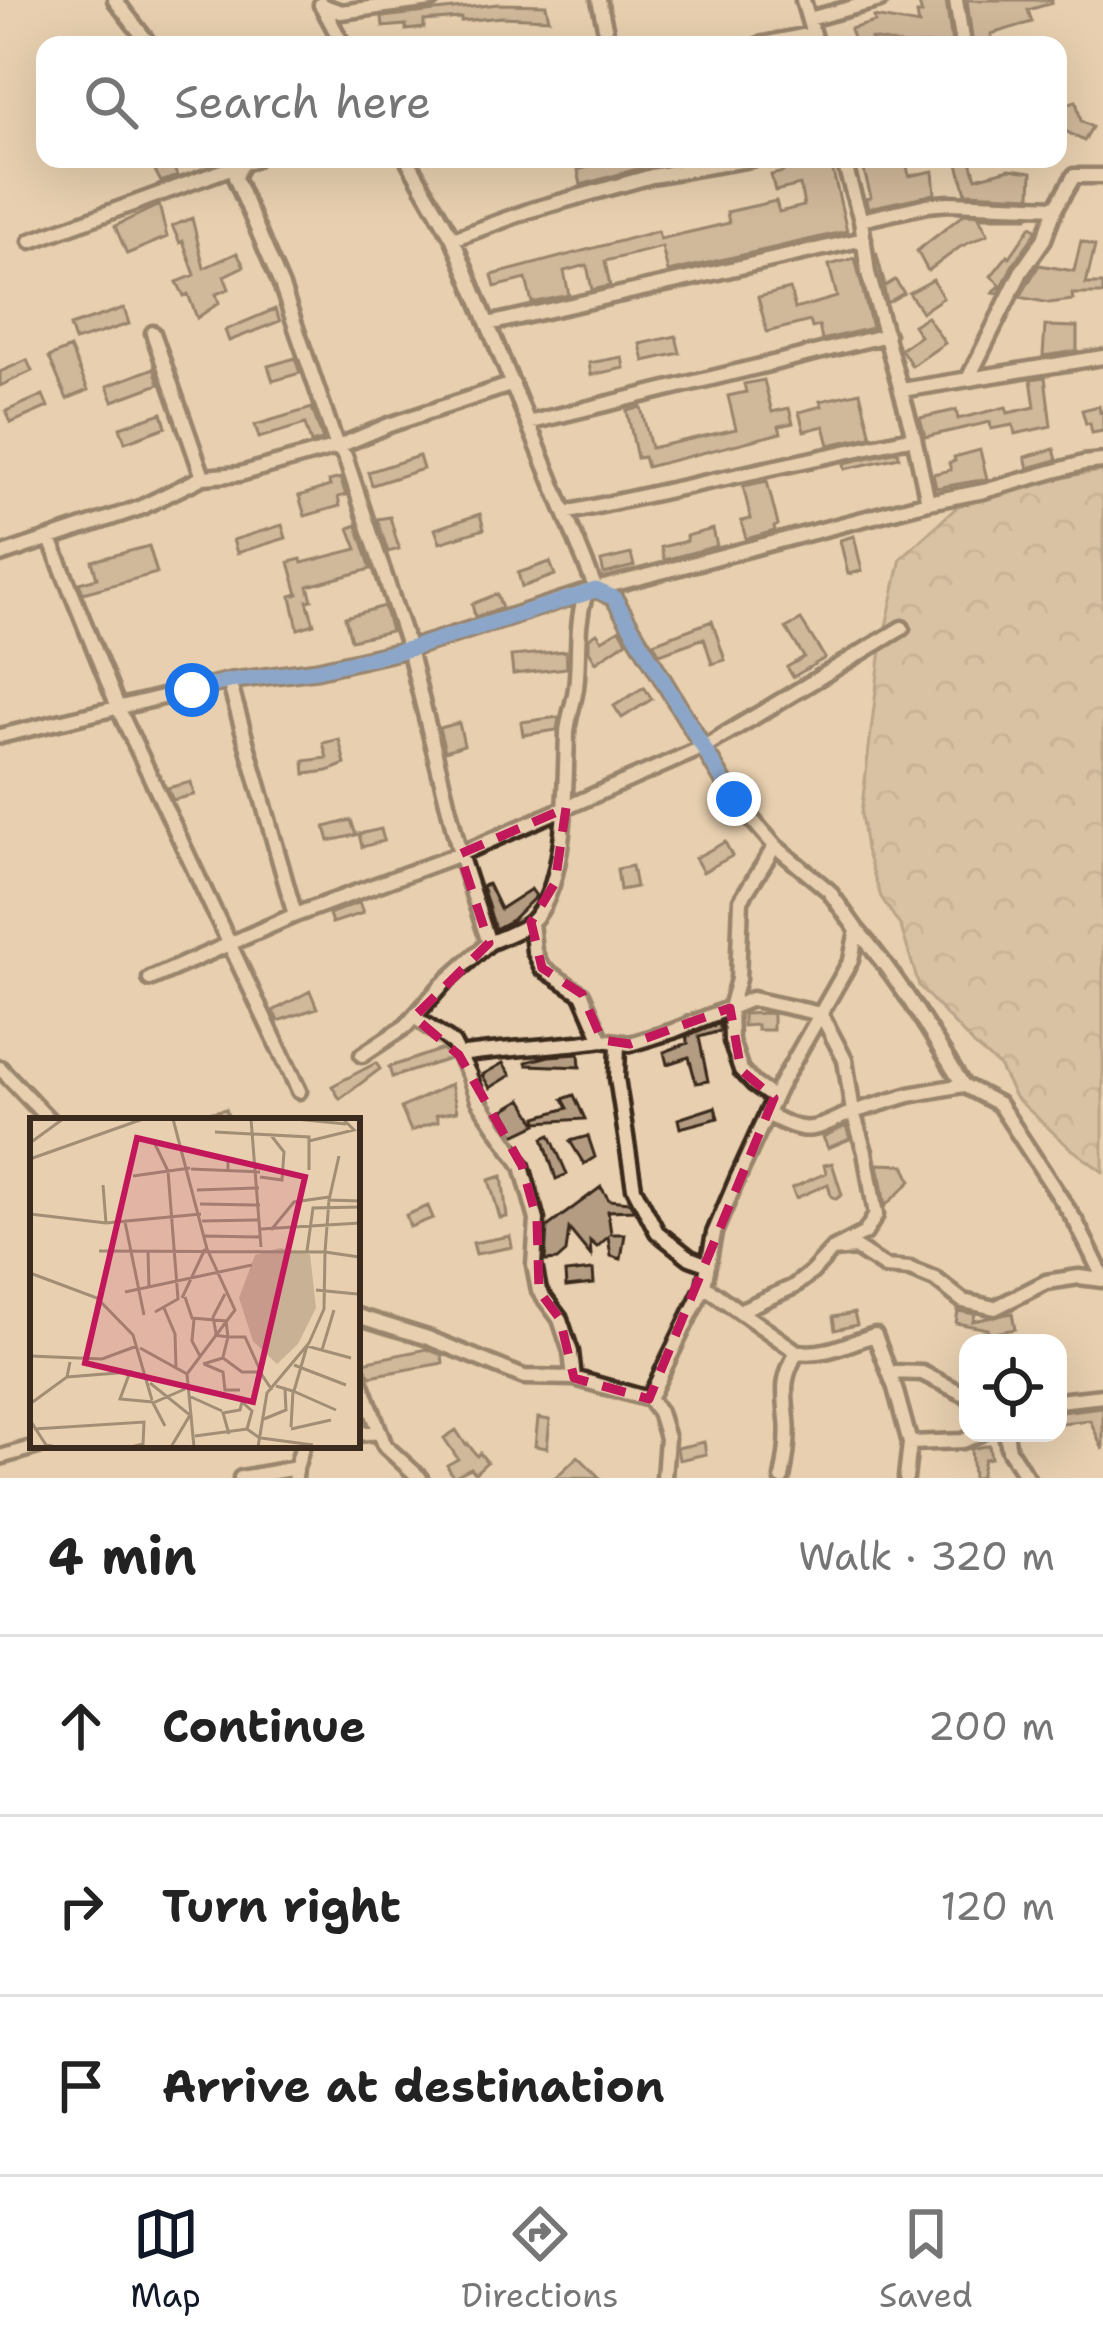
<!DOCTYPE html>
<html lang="en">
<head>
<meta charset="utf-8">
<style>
  body { margin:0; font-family:"Shantell Sans",sans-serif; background:#f2f2f2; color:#222 }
  .controls { position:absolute; right:36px; bottom:36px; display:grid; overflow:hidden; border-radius:24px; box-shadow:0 12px 48px #0002 }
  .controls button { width:108px; height:108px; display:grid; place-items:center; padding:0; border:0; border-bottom:3px solid #e0e0e0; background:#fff; color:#222; font:60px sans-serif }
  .stop { position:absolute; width:36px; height:36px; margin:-27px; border:9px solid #1a73e8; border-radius:50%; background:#fff }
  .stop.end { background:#1a73e8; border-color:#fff; box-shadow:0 3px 12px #0008 }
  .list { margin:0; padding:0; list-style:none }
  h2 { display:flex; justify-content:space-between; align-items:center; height:156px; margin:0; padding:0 48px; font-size:51px }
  h2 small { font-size:39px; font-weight:400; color:#767676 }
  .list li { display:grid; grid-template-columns:78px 1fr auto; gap:36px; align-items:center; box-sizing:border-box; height:180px; padding:0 48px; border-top:3px solid #e0e0e0 }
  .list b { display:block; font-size:45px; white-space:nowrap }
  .list em { font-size:39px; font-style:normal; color:#767676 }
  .icon { flex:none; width:66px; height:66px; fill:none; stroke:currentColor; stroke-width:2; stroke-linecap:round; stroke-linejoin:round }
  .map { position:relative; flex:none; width:1103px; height:1478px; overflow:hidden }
  .search { position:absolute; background:#fff; box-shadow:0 12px 48px #0002; left:36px; right:36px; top:36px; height:132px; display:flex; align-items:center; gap:30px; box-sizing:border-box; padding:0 42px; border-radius:24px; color:#767676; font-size:45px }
  .sheet { height:696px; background:#fff }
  nav { display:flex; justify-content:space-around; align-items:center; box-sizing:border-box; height:168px; border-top:3px solid #e0e0e0; background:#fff; font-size:33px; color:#767676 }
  nav a { display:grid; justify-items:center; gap:6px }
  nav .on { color:#111827 }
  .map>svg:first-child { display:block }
</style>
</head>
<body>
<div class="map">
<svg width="1103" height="1478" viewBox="0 0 1103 1478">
  <defs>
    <pattern id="park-crowns" width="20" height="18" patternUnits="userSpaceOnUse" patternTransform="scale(3)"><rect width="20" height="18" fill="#c8b195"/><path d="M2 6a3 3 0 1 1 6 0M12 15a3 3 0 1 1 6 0" fill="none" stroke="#a49079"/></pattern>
  </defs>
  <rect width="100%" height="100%" fill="#e7cfaf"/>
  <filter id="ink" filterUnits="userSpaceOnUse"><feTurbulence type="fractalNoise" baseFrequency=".00833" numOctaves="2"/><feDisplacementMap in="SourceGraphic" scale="24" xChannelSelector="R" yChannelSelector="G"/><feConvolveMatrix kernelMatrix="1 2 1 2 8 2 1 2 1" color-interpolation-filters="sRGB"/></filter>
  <g filter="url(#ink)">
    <!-- park -->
    <path fill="url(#park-crowns)" stroke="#826e5a" stroke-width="3" d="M1103,471V1172L1069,1147L1015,1097L999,1066L976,1047L919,986L901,927L881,897L866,850L861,814L881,649L901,558L958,506L1048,479Z"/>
    <!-- building -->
    <path fill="#b39c82" stroke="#3b2a1e" stroke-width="3" d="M918,0H946L952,44L905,45L871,39L873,45H855L850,29L875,22L874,17L919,25L917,14H922Z
      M967,0H1052V3L1028,10L1032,22L991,34L993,45H973Z
      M498,4L546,5L549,19L502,17L461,21V18L424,21V28L406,30V25L383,27L382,17Z
      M1076,101L1081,121L1092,127L1084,141L1058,127V107Z
      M164,159H171L177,176L161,182L152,165Z
      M614,159H640L641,168L581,185L578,170Z
      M816,159H830L847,231L668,272L662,247L605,261L610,286L592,290L587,265L564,271L569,295L532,303L526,279L495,287L492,275L658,231L660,239L729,223L727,212L776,201L779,212L804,206L800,185L775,191L771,175L783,172L782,168Z
      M906,161L909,176L933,171L935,194L868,208L866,199L871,197L863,167Z
      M971,161L976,178L1010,169L1032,172L1031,196L966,193L958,164Z
      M159,205L167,237L127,254L115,226Z
      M964,214L1029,217H979L988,234L960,247L928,271L917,251Z
      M192,218L204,268L237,253L244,266L224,276L229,289L216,294L219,303L197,318L188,294L184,296L177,282L195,275L183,241L180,243L172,226Z
      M1031,226L1036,229L1035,234L1012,266L999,293L993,292L1001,285L991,276L1008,255L1010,257Z
      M1081,241L1095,246L1086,284H1103V294H1072L1073,300L1049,303L1020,297L1039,265L1074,271Z
      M876,252L885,286L895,280L904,293L887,303Z
      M855,258L872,328L822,340L819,326L812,328L810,321L767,332L758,297L790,289L795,309L837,297L829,265Z
      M933,280L943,298L922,312L909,293Z
      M124,308L129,324L75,341L70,326Z
      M275,309L280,321L229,341L225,330Z
      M927,317L945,343L912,366L901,349L920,336L913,325Z
      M1045,326L1077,327V351L1043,356Z
      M676,336L680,353L644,361L640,344Z
      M70,348L88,390L67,399L49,357Z
      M622,357L624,368L591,375L589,363Z
      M295,358L300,373L273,381L268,366Z
      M27,360L32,371L0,386V372Z
      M154,368L159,384L113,401L107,386Z
      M1045,377L1051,426L1015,434L1013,425L991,429L990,422L925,437L920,418L956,410L958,419L1006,407L1008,413L1035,407L1031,379Z
      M764,380L772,412L789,408L793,423L779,426L781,433L647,467L644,457L637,458L627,411L641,407L651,448L736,429L728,396L746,392L744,384Z
      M860,392L871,436L829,445L824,426L804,431L799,412L822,406L820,401Z
      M43,395L48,407L11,423L6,411Z
      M1099,406L1100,412L1103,411V431L1092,433L1090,423L1086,424L1082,410Z
      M312,408L323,440L311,443L305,424L259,438L255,425Z
      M162,413L166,427L125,442L120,427Z
      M1054,449L1057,460L1028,468L1025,457Z
      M980,450L987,479L936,488L933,474L951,470L949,463L955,461L954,457Z
      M898,451L899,457L845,469L844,463Z
      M419,456L423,469L372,485L368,472Z
      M340,478L346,495L338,497L340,506L305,516L299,496L330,486L329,481Z
      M767,481L778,525L774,527L775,531L746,539L741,521L751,519L743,486Z
      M480,514L484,529L440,543L435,529Z
      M390,517L399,549L388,552L377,519Z
      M282,525L286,538L237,553L233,540Z
      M357,525L371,569L308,586L312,600L307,601L314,624L298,629L291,596L298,594L289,562L301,559L302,563L357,549L349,528Z
      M713,529L717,546L664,560L661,547L687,541L686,536Z
      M854,536L862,571L848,574L840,540Z
      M149,546L157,573L83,593L79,583L97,578L92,561Z
      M631,554L634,566L604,574L601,561Z
      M550,562L555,575L522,587L518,573Z
      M497,594L502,608L475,617L472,604Z
      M384,606L391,631L351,640L345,617Z
      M801,620L825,658L793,677L787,667L804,657L786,628Z
      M712,621L725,660L712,664L704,638L660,654L653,643Z
      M620,629L627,641L596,662L589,651V638L597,633L602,640Z
      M566,651L567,668L513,674L511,656Z
      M644,687L652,699L622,718L614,706Z
      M559,717L557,730L523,735L521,722Z
      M459,723L464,745L445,751L439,728Z
      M339,739L345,764L328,771L305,774L304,761L327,758L323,743Z
      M191,782L194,795L173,800L167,788Z
      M351,820L356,835L329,841L325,827Z
      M381,829L384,841L362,847L359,834Z
      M725,842L732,856L703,872L695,858Z
      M632,866L636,887L620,890L617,869Z
      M488,884L500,909L531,889L536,896L512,920L495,929L482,886Z
      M359,902L363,913L332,923L329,914Z
      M310,991L317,1008L278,1021L273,1011Z
      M768,1013L773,1014V1030H757V1025L743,1026V1014Z
      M720,1023V1031L699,1037L708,1081L696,1083L689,1057L667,1064L664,1052L688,1043L686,1037Z
      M443,1049L450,1059L392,1077L389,1067Z
      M579,1054L580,1067L527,1065L526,1062L549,1056Z
      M376,1063L380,1069L340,1099L332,1086Z
      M503,1063L511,1075L490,1088L482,1075Z
      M451,1084L457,1111L436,1115L438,1121L411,1131L401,1108Z
      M574,1095L585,1119L538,1122L537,1117L568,1108L563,1099Z
      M522,1099L537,1124L514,1135L508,1126L512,1124L504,1110Z
      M715,1107L718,1118L680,1128L678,1119Z
      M226,1109L229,1121H194V1116Z
      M846,1126L850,1139L828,1148L823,1137Z
      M550,1135L567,1174L556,1179L543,1138Z
      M588,1136L595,1157L584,1164L570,1141Z
      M832,1163L842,1195L836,1199L831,1196L828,1184L796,1198L792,1188L826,1173L824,1165Z
      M878,1164L904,1165L911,1181L885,1206Z
      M502,1176L507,1217L500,1218L489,1180Z
      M601,1187L609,1200L629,1202L634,1210L608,1211L611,1234H625L621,1259L611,1256L608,1237L597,1247L590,1241L591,1256L569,1229L566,1252L557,1260L545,1261L547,1227Z
      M428,1206L433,1218L410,1227L406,1215Z
      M510,1236L512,1247L476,1254L473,1243Z
      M593,1270L594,1284L566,1287L565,1273Z
      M958,1311L975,1314L973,1321L1012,1313L1015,1329L989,1334L988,1329L956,1323Z
      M854,1313L857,1325L835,1330L833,1317Z
      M427,1349L442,1355L443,1363L370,1376L363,1362Z
      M1103,1407V1450L1090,1420L1061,1423L1060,1412Z
      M538,1418L550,1420L547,1448L535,1446Z
      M456,1430L466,1445L468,1444L477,1456L480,1453L487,1462L475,1473L471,1468L453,1477L447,1465L458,1459L444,1438Z
      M704,1442L706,1454L679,1460L677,1448Z
      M989,1445L991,1458L984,1459L980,1478H973L971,1449Z
      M578,1456L600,1478H555L571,1463Z"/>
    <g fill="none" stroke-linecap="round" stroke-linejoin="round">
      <!-- minor casing -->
      <g stroke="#3b2a1e" stroke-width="21">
        <path id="minor" d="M115,0L150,45
          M599,0L609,45
          M803,0L816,45
          M956,0L963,45
          M321,4L343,45
          M321,5L341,12L431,0
          M809,19L880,0
          M759,45L813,34
          M238,159L242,164L235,177L282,287L337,447L345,456L409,649L460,854L489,943L443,984L406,1026L362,1055
          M407,159L453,239L596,589L614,598L734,799L775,846L829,891L857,930L851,960L779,1087L737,1179L714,1233L704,1286L649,1399
          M843,159L861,220L868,273L914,437L928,502
          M861,220L927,205L949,203L1056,207
          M453,239L531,210L652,176L752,159
          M31,241L255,159
          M488,324L864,239
          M153,333L203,477
          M968,379L1021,272L1044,239L1056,207L1074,176H1103
          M902,390L1103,357
          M528,423L887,335
          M565,513L914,437
          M50,539L120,712L299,1091
          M0,555L140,508L203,477L240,474L337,447L389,425L513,384
          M229,681L295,915
          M0,736L229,681L317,670L409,649L596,589L928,502L984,491L1083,463L1103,461
          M531,922L534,951L542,968L582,994L602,1040L630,1044L673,1031L752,999L821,1014L845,1060L853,1112C812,1130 809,1137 767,1114
          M857,930C898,977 930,1032 963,1085
          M489,943C501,937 521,931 531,922C568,888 565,781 567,733C568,718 574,703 576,688C580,655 575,628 585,595
          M150,979L295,915L460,854L704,747L902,628
          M414,1017L453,1043L469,1074L478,1100L522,1166L537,1220L534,1265L539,1291L560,1319L571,1352L574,1378
          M618,1042L617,1078L634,1188L657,1232L690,1258L708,1265
          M459,1055C507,1048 554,1047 602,1040
          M0,1068L50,1121
          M774,1098L754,1084L741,1070L731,1041L730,1008L738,979L741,900L775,846
          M832,1250L865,1233L876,1215L865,1152L853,1112L909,1095L963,1085L999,1104L1076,1222L1103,1277
          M704,1286L797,1352C827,1356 847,1343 875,1335L895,1388L910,1443L963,1441L981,1433
          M739,1311L793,1287L812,1272L832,1250L856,1248L885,1267L910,1269L935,1279L963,1301L995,1308L1046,1282L1079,1277L1103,1280
          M357,1316L428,1338L524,1377L574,1378L649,1399L659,1412L667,1438L664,1478
          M357,1371L385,1446L420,1478
          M889,1372L922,1373L968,1396
          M1058,1401L1103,1396
          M1006,1433L1009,1450L1027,1478
          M357,1434L380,1432
          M0,1457L42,1445
          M296,1468L303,1445
          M241,1478L296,1468L295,1478
          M782,1478C786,1459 789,1438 787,1419C784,1389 782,1379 797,1352
          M906,1478L910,1443"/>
      </g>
      <!-- minor -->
      <use href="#minor" stroke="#e7cfaf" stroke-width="12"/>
    </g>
  </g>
  <g fill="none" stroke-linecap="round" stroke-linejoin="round" filter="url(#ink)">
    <!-- route -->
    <path stroke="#1a73e8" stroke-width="15" d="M192,690L229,681L317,670L409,649L596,590L614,598L734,799"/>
  </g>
  <!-- marked area -->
  <path d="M0 0H1103V1478H0ZM566,808L555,883L531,922L542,968L582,994L602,1040L630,1044L730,1008L741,1070L774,1098L649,1399L574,1378L560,1319L539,1291L537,1220L522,1166L459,1055L414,1017L489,943L460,854Z" fill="#e7cfaf" fill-opacity=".55" fill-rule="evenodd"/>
  <path fill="none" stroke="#c2185b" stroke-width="9" stroke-dasharray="24 15" stroke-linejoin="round" d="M566,808L555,883L531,922L542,968L582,994L602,1040L630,1044L730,1008L741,1070L774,1098L649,1399L574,1378L560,1319L539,1291L537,1220L522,1166L459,1055L414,1017L489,943L460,854Z"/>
  <!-- overview -->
  <g transform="translate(30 1118)">
    <rect width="330" height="330" fill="#e7cfaf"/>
    <path d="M250,130L280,136L286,190L268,226L247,246L223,223L209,180L225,137Z" fill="#c8b195"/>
    <path fill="none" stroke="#a28d75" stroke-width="3" d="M143,1L177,131L205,192L157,256M221,1L231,129M266,1L316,6M185,14L279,19V52M123,22L138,53L148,181L125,194M279,23L324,12L313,1M0,25L33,1M156,32L198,40V53M309,38L299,82L330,83M0,41L113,1M161,51L230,54M103,58L160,50M230,59L252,62L254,34L240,16M73,67L76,105M167,72L229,70M170,86L230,87M0,96L76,105L171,96M172,103L229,102M95,104L114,197M231,111L330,105M241,112L264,84L299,79M175,118L231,119M118,132L119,170M69,133L295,134L299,82M277,133L283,90L330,89M0,155L67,180L103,217L122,282M286,172L327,176M95,174L222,147M155,179L162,200L196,203L198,219L184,217M152,180L175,131M134,190L145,216L146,250M164,201L162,223L170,238M186,215L183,199L195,176M110,230L157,256L164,329M292,232L304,192M0,238L72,241L107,228M193,239L198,219H215L230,252M173,246L193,240L212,254H230L242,272M174,246L193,254L195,272H210M264,247L316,267M37,259L100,254L90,281L123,284M120,265L160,297L141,329M246,268L263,273L261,309M263,273L306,292M264,273L277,228L321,240M159,278L192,293M0,286L37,259L40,244M234,301L256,292L255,272M0,302L16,327L27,329M135,308L123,285L155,271M4,311L114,304L113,326L101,329M261,311L301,302M199,316L193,295L210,292L212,284L222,293L217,311M165,318L217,311L231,321M231,320L283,327M228,329L237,275L279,225L294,191L295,134L329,139"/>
    <path fill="#c2185b" fill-opacity="0.15" stroke="#c2185b" stroke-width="6" d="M107,20L275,59L223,284L55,245Z"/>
    <rect width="330" height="330" fill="none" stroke="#3b2a1e" stroke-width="6"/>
  </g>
</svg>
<div class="controls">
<button><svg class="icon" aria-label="locate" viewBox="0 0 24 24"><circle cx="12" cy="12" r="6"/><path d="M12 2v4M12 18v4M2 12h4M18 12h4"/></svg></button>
</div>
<div class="stop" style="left:192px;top:690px"></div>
<div class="stop end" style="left:734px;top:799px"></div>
<div class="search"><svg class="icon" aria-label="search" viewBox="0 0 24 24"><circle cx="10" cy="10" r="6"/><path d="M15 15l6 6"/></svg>Search here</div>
</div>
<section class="sheet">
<h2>4 min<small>Walk · 320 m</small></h2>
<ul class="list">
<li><svg class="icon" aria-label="ahead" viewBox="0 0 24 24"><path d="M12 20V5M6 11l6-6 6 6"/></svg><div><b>Continue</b></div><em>200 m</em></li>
<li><svg class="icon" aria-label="right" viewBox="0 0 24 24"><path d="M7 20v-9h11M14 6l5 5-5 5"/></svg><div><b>Turn right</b></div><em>120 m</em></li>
<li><svg class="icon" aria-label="arrive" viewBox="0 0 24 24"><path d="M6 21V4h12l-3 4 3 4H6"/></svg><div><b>Arrive at destination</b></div></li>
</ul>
</section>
<nav>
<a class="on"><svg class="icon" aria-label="map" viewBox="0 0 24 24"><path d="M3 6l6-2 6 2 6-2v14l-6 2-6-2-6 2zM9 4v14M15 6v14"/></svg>Map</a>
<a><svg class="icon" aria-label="directions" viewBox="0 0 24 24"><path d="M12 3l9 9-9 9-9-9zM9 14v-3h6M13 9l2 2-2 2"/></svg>Directions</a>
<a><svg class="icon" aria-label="saved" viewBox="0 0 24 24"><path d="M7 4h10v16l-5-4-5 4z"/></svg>Saved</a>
</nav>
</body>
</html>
